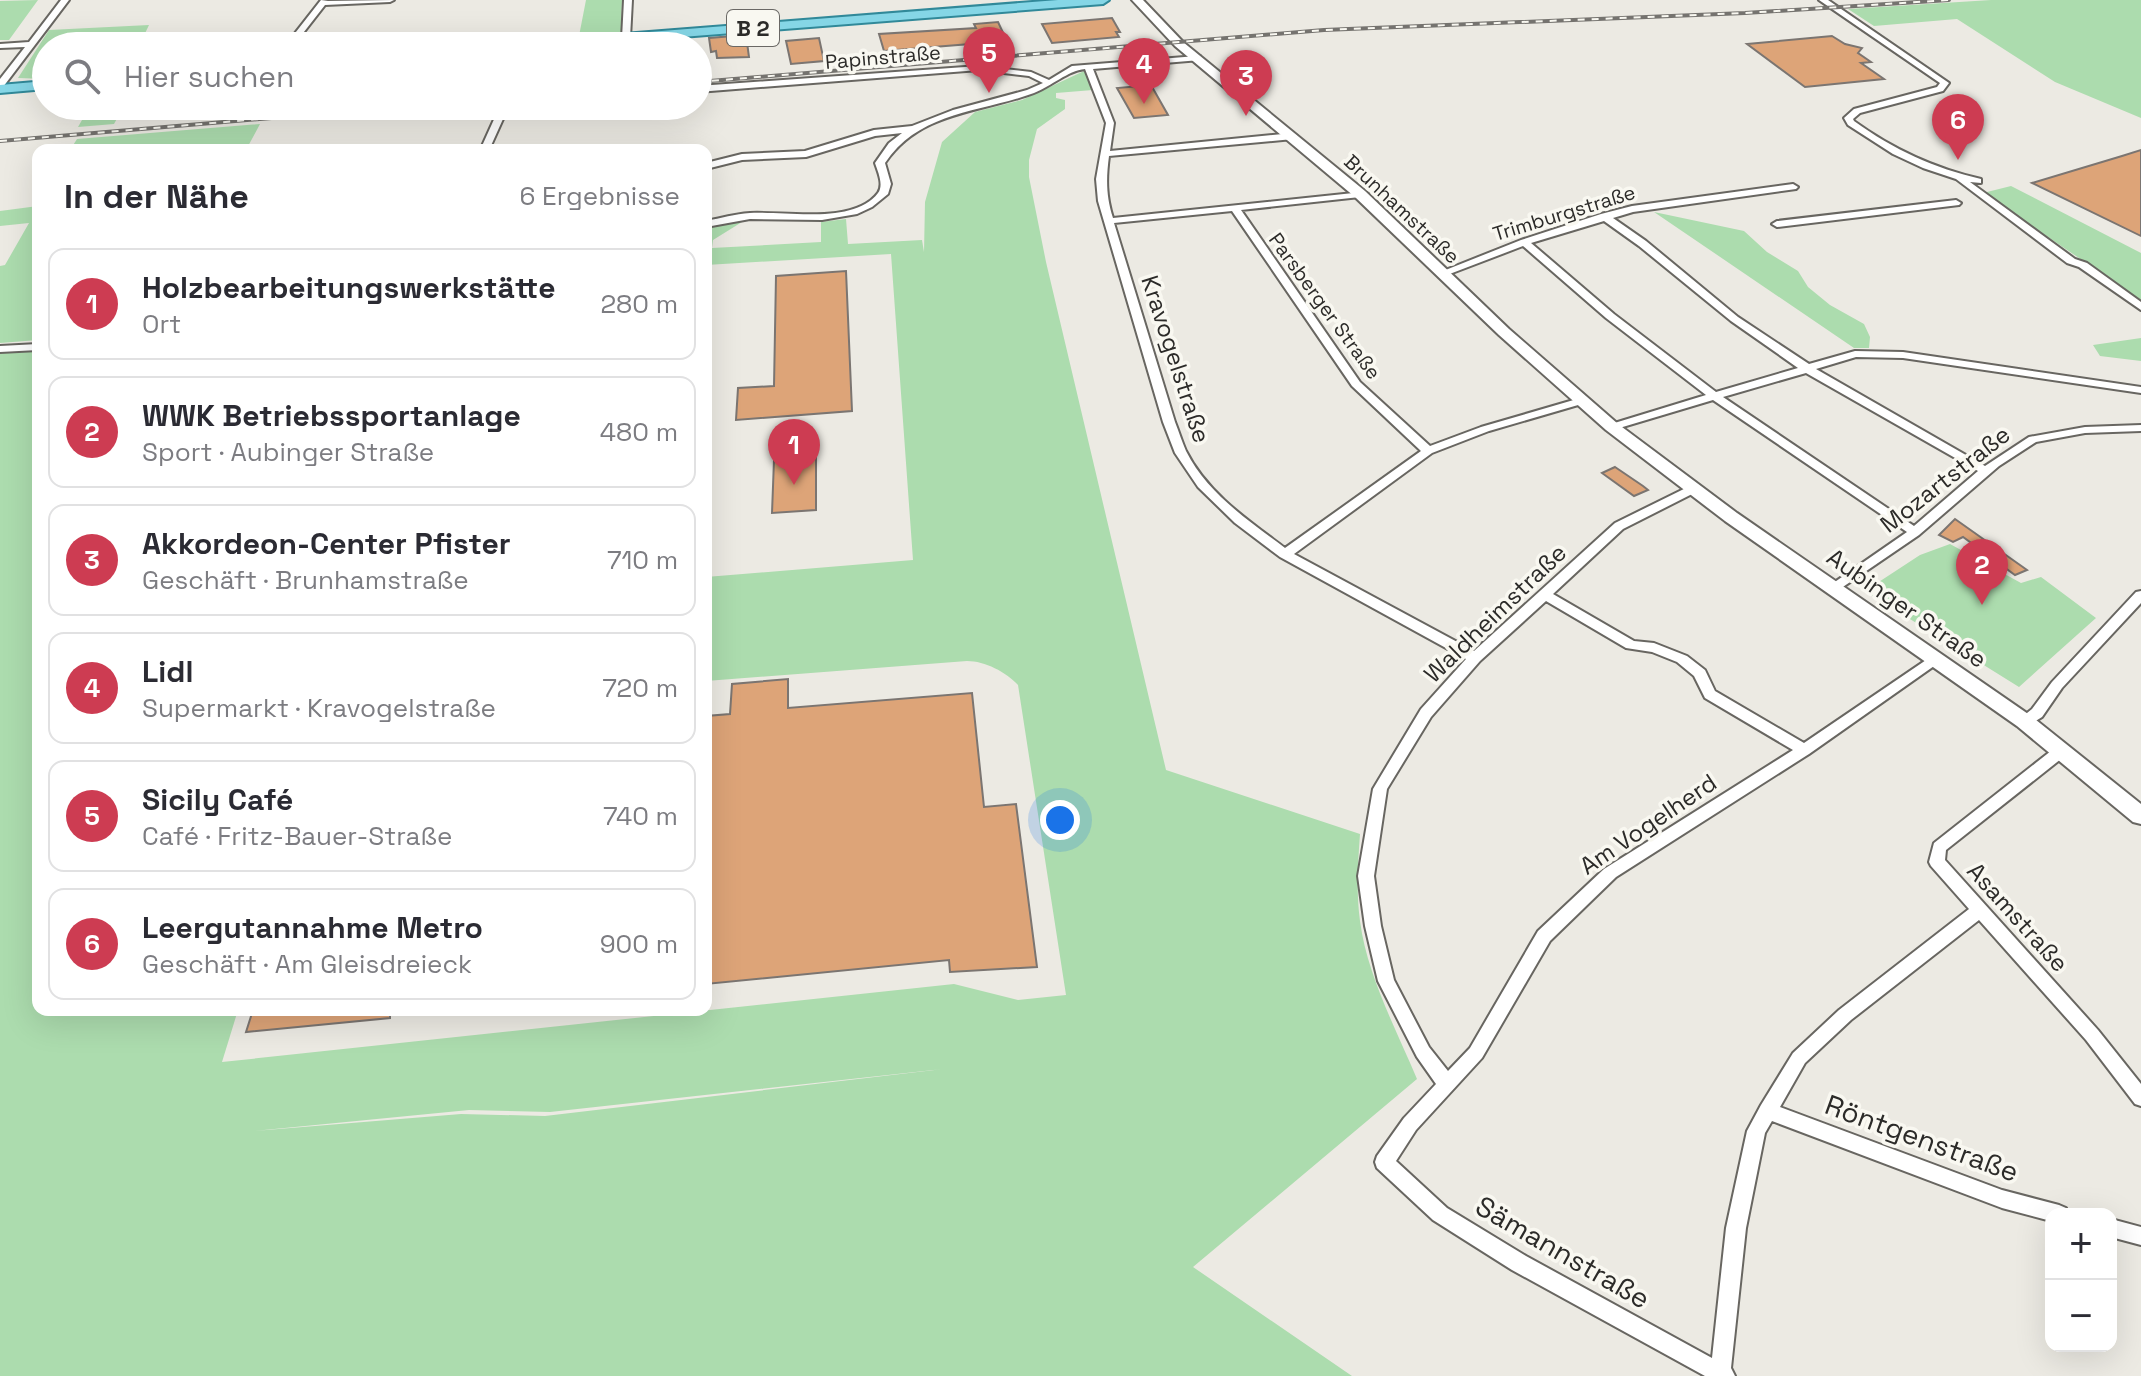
<!DOCTYPE html>
<html lang="de">
<head>
<meta charset="utf-8">
<style>
  body { margin:0; font-family:"Space Grotesk",sans-serif; background:#f7f7f7; color:#2b2b33 }
  .controls { position:absolute; right:24px; bottom:24px; display:grid; overflow:hidden; border-radius:16px; box-shadow:0 8px 32px #0002 }
  .controls button { width:72px; height:72px; display:grid; place-items:center; padding:0; border:0; border-bottom:2px solid #e1e1e2; background:#fff; color:#2b2b33; font:40px sans-serif }
  .you { position:absolute; left:1060px; top:820px; width:28px; height:28px; margin:-20px; border:6px solid #fff; border-radius:50%; background:#1a73e8; box-shadow:0 0 0 12px #1a73e833 }
  .badge { display:grid; place-items:center; width:52px; height:52px; border-radius:50%; background:#cd3c52; color:#fff; font-size:26px; font-weight:700 }
  .pin { position:absolute; translate:-50% -66px; filter:drop-shadow(0 2px 4px #0008) }
  .pin::after { content:''; position:absolute; top:42px; width:28px; height:24px; background:inherit; clip-path:polygon(0 0,100% 0,50% 100%) }
  .list { margin:0; padding:0; list-style:none }
  h2 { display:flex; justify-content:space-between; align-items:center; height:104px; margin:0; padding:0 32px; font-size:34px }
  h2 small { font-size:26px; font-weight:400; color:#7c7c81 }
  .list li { display:grid; grid-template-columns:52px 1fr auto; gap:24px; align-items:center; box-sizing:border-box; height:112px; margin:0 16px 16px; padding:0 16px; border:2px solid #e1e1e2; border-radius:16px }
  .list b { display:block; font-size:30px; white-space:nowrap }
  .list p { margin:0; font-size:26px; white-space:nowrap; color:#7c7c81 }
  .list em { font-size:26px; font-style:normal; color:#7c7c81 }
  .icon { flex:none; width:44px; height:44px; fill:none; stroke:currentColor; stroke-width:2; stroke-linecap:round; stroke-linejoin:round }
  .map { position:relative; flex:none; width:2141px; height:1376px; overflow:hidden }
  .search { position:absolute; background:#fff; box-shadow:0 8px 32px #0002; left:32px; top:32px; width:680px; height:88px; display:flex; align-items:center; gap:20px; box-sizing:border-box; padding:0 28px; border-radius:44px; color:#7c7c81; font-size:30px }
  .panel { position:absolute; background:#fff; box-shadow:0 8px 32px #0002; left:32px; top:144px; width:680px; height:872px; border-radius:16px }
  .map>svg:first-child { display:block }
</style>
</head>
<body>
<div class="map">
<svg width="2141" height="1376" viewBox="0 0 2141 1376">
  <rect width="100%" height="100%" fill="#eceae3"/>
  <!-- green -->
  <path fill="#acdcae" fill-rule="evenodd" d="M38,0L9,40H0V1Z
    M586,0H622L621,33L579,36Z
    M1991,0H2141V118L2055,82L1957,19L1874,26L1848,9Z
    M149,25L139,46H46V79L18,78L49,30Z
    M1084,71L1093,90L1056,93V98L1065,100V109L1037,129L1029,160V177L1046,262L1166,770L1360,834C1358,863 1356,891 1360,921C1367,975 1396,1029 1417,1079L1193,1267L1352,1376H0V353L38,350V1010H238L222,1062L954,984L1018,1000L1066,995L1018,685C1006,672 985,661 967,661L706,681V577L913,560L891,254L706,265V228L742,222L713,240L712,248L821,242V222L846,219L848,244L922,240L924,252L925,202L942,142L975,112L1022,100ZM943,1069L545,1116L461,1114L254,1131L469,1110L550,1112Z
    M90,106H124L114,124L78,127Z
    M260,124L246,150H70L77,139Z
    M2011,186L2141,253V300L1983,193Z
    M38,206V340L0,343V266L5,265L29,223L0,226V211Z
    M1654,212L1744,231L1767,252L1798,271L1808,287L1830,305L1864,324L1870,337L1869,348H1854Z
    M2141,338V361L2100,356L2093,345Z
    M1950,544L2021,583L2041,577L2096,618L2019,687L1865,591L1920,555Z"/>
  <!-- building -->
  <path fill="#dda478" stroke="#7b7571" stroke-width="2" d="M1112,18L1120,32H1116L1119,37L1052,43L1042,24Z
    M998,22L1007,41L884,51L879,34L976,28L974,24Z
    M746,35L749,57L717,58L716,51L711,52L709,38Z
    M1832,36L1845,44L1862,48L1858,53L1871,62L1861,63L1884,79L1805,87L1747,44Z
    M819,38L824,61L791,64L786,41Z
    M1151,85L1168,115L1134,118L1117,88Z
    M2141,150V236L2032,183L2122,156Z
    M846,271L852,411L736,420L738,388L774,386L776,276Z
    M816,456V510L772,513L774,460Z
    M1615,467L1643,486L1648,490L1634,496L1602,473Z
    M1955,519L2027,570L2015,575L1963,537L1953,542L1939,535Z
    M788,679V708L972,693L984,807L1016,804L1037,967L950,972L949,960L706,984V716L730,714L732,684Z
    M253,1010H390V1018L246,1032Z"/>
  <g fill="none" stroke-linecap="round" stroke-linejoin="round">
    <!-- street casing -->
    <g stroke="#686661" stroke-width="4">
      <path id="street" d="M61,0H69L3,87H0V79L25,47L0,48V44L29,42Z
        M321,0L328,1L394,0L390,2L325,5L293,46H285Z
        M624,0H632L630,38L626,40L622,38Z
        M1819,0H1828L1949,83L1943,91L1860,113L1853,119L1854,121C1894,150 1934,168 1981,179V183L1970,182L2075,259L2087,263L2141,302V310L2079,267L2067,263L1956,179L1923,168L1893,154L1848,125L1844,118L1854,109L1937,87L1940,83Z
        M1197,56H1200V60L1093,69L1114,123L1110,151L1293,133L1297,136L1293,139L1109,156C1106,179 1106,196 1113,218L1363,192V196L1360,197L1241,210L1360,382L1430,446L1481,427L1577,399L1581,398L1587,401L1585,403L1489,431L1432,453L1294,554L1474,651L1615,523L1694,484L1698,485L1700,488L1698,491L1623,529L1553,594L1634,641L1654,643L1687,656L1705,670L1715,691L1804,743L1932,656H1942L1944,659L1809,754L1616,877L1550,941L1482,1058L1416,1130L1396,1161L1447,1208L1526,1256L1712,1358L1726,1228L1747,1131L1761,1105L1793,1053L1839,1010L1969,909L1931,866L1929,862L1934,843L2056,747H2066L2068,751L2066,755L1946,850L1945,860L2098,1030L2141,1084V1106L2135,1104L2086,1040L1979,920L1851,1020L1805,1063L1780,1107L2002,1190L2059,1205L2066,1208L2068,1214H2051V1221L2002,1208L1772,1121L1765,1133L1746,1228L1731,1368L1735,1376H1705L1512,1270L1433,1220L1377,1168L1375,1162L1377,1156L1404,1118L1436,1084L1417,1057L1378,981L1365,926L1358,876L1373,789L1421,709L1466,659L1280,557L1235,523L1198,487L1175,453L1163,422L1098,201L1096,179L1106,123L1085,69C1067,71 1052,86 1034,93C980,113 920,111 885,163L891,184L888,194L872,207L857,214L822,220L750,219L706,227V221C721,218 735,214 750,213C785,211 854,225 878,193C884,185 878,172 875,163L889,143L902,133L875,136L806,157L742,160L706,169V163L742,154L805,151L874,130L912,126L953,110L1027,90L1043,83L1029,76L979,70L698,92V86L979,66L1031,72L1049,80L1072,66ZM1232,211L1352,386L1421,451L1285,548C1249,521 1207,493 1186,451C1182,442 1179,432 1175,422L1114,223ZM1546,601L1626,648L1652,652L1677,662L1694,676L1705,698L1793,750L1604,869L1538,931L1470,1048L1448,1071L1429,1047L1394,980L1381,926L1374,876L1387,789L1431,717L1480,661Z
        M516,106H527L503,119L489,150H459L463,147L482,146L496,115Z
        M1793,184L1798,187L1796,189L1633,212L1613,218L1646,241L1738,317L1809,364L1855,351L1903,352L2141,387V393L1903,358L1856,357L1816,369L1985,466L2029,437L2085,427L2141,425V431L2085,433L2036,442L1999,466L1919,535L1834,593L1829,592L1827,589L1829,586L1907,532L1713,400L1616,429H1608V425L1706,395L1606,318L1523,246L1447,275L1438,273L1521,240L1601,214L1632,206ZM1604,221L1639,246L1731,321L1798,368L1716,392L1614,314L1531,243ZM1806,373L1978,471L1914,526L1723,397Z
        M1956,200L1961,203L1959,205L1777,227L1772,224L1777,221Z
        M38,344V350L0,352V346Z
        M2141,591V603L2062,688L2042,717L2029,725H2019L2017,721L2032,709L2052,682L2136,592Z
        M2111,1219L2141,1227V1245L2111,1237Z"/>
    </g>
    <!-- secondary casing -->
    <g stroke="#686661" stroke-width="4">
      <path id="secondary" d="M1132,0H1143L1183,42L1365,191L1509,329L1618,424L1737,513L2031,716L2141,804V824L2133,822L2017,726L1725,521L1606,430L1499,335L1355,197L1175,46Z"/>
    </g>
    <!-- primary casing -->
    <g stroke="#318999" stroke-width="4">
      <path id="primary" d="M1058,0H1109L1103,4L568,46H515L521,42Z
        M46,81V89L0,93V85Z"/>
    </g>
    <!-- street -->
    <use href="#street" fill="#fff" fill-rule="evenodd"/>
    <!-- secondary -->
    <use href="#secondary" fill="#fff" fill-rule="evenodd"/>
    <!-- primary -->
    <use href="#primary" fill="#85d6e6" fill-rule="evenodd"/>
    <!-- rail casing -->
    <g stroke="#75736f" stroke-width="4">
      <path id="rail" d="M698,82L1324,30L1745,13L1949,0
        M0,141L414,106"/>
    </g>
    <!-- rail -->
    <use href="#rail" stroke="#f9f8f1" stroke-width="2" stroke-dasharray="7" stroke-linecap="butt"/>
  </g>
  <g text-anchor="middle" dominant-baseline="central" stroke-width="7" stroke-linejoin="round" paint-order="stroke">
    <!-- far-street labels -->
    <g font-size="20" fill="#2c2b29" stroke="#f9f8f1">
      <text transform="translate(883 57) rotate(-5)">Papinstraße</text>
      <text transform="translate(1402 209) rotate(43)">Brunhamstraße</text>
      <text transform="translate(1564 213) rotate(-17)">Trimburgstraße</text>
      <text transform="translate(1325 306) rotate(54)">Parsberger Straße</text>
    </g>
    <!-- shield labels -->
    <rect fill="#f9f8f1" stroke="#6a6865" stroke-width="2" x="727" y="10" width="52" height="36" rx="6"/>
    <g font-size="22" font-weight="bold" fill="#2c2b29">
      <text x="753" y="28">B 2</text>
    </g>
    <!-- street labels -->
    <g font-size="24" fill="#2c2b29" stroke="#f9f8f1">
      <text transform="translate(1176 359) rotate(72)">Kravogelstraße</text>
      <text transform="translate(1945 479) rotate(-38)">Mozartstraße</text>
      <text transform="translate(1907 608) rotate(35)">Aubinger Straße</text>
      <text transform="translate(1495 613) rotate(-44)">Waldheimstraße</text>
      <text transform="translate(1648 824) rotate(-34)">Am Vogelherd</text>
      <text transform="translate(2018 917) rotate(48)">Asamstraße</text>
    </g>
    <!-- near-street labels -->
    <g font-size="28" fill="#2c2b29" stroke="#f9f8f1">
      <text transform="translate(1922 1138) rotate(20)">Röntgenstraße</text>
      <text transform="translate(1563 1252) rotate(30)">Sämannstraße</text>
    </g>
  </g>
</svg>
<div class="controls">
<button>+</button>
<button>−</button>
</div>
<div class="you"></div>
<div class="pin badge" style="left:794px;top:485px">1</div>
<div class="pin badge" style="left:1982px;top:605px">2</div>
<div class="pin badge" style="left:1246px;top:116px">3</div>
<div class="pin badge" style="left:1144px;top:104px">4</div>
<div class="pin badge" style="left:989px;top:93px">5</div>
<div class="pin badge" style="left:1958px;top:160px">6</div>
<div class="search"><svg class="icon" aria-label="search" viewBox="0 0 24 24"><circle cx="10" cy="10" r="6"/><path d="M15 15l6 6"/></svg>Hier suchen</div>
<section class="panel">
<h2>In der Nähe<small>6 Ergebnisse</small></h2>
<ul class="list">
<li><span class="badge">1</span><div><b>Holzbearbeitungswerkstätte</b><p>Ort</p></div><em>280 m</em></li>
<li><span class="badge">2</span><div><b>WWK Betriebssportanlage</b><p>Sport · Aubinger Straße</p></div><em>480 m</em></li>
<li><span class="badge">3</span><div><b>Akkordeon-Center Pfister</b><p>Geschäft · Brunhamstraße</p></div><em>710 m</em></li>
<li><span class="badge">4</span><div><b>Lidl</b><p>Supermarkt · Kravogelstraße</p></div><em>720 m</em></li>
<li><span class="badge">5</span><div><b>Sicily Café</b><p>Café · Fritz-Bauer-Straße</p></div><em>740 m</em></li>
<li><span class="badge">6</span><div><b>Leergutannahme Metro</b><p>Geschäft · Am Gleisdreieck</p></div><em>900 m</em></li>
</ul>
</section>
</div>
</body>
</html>
